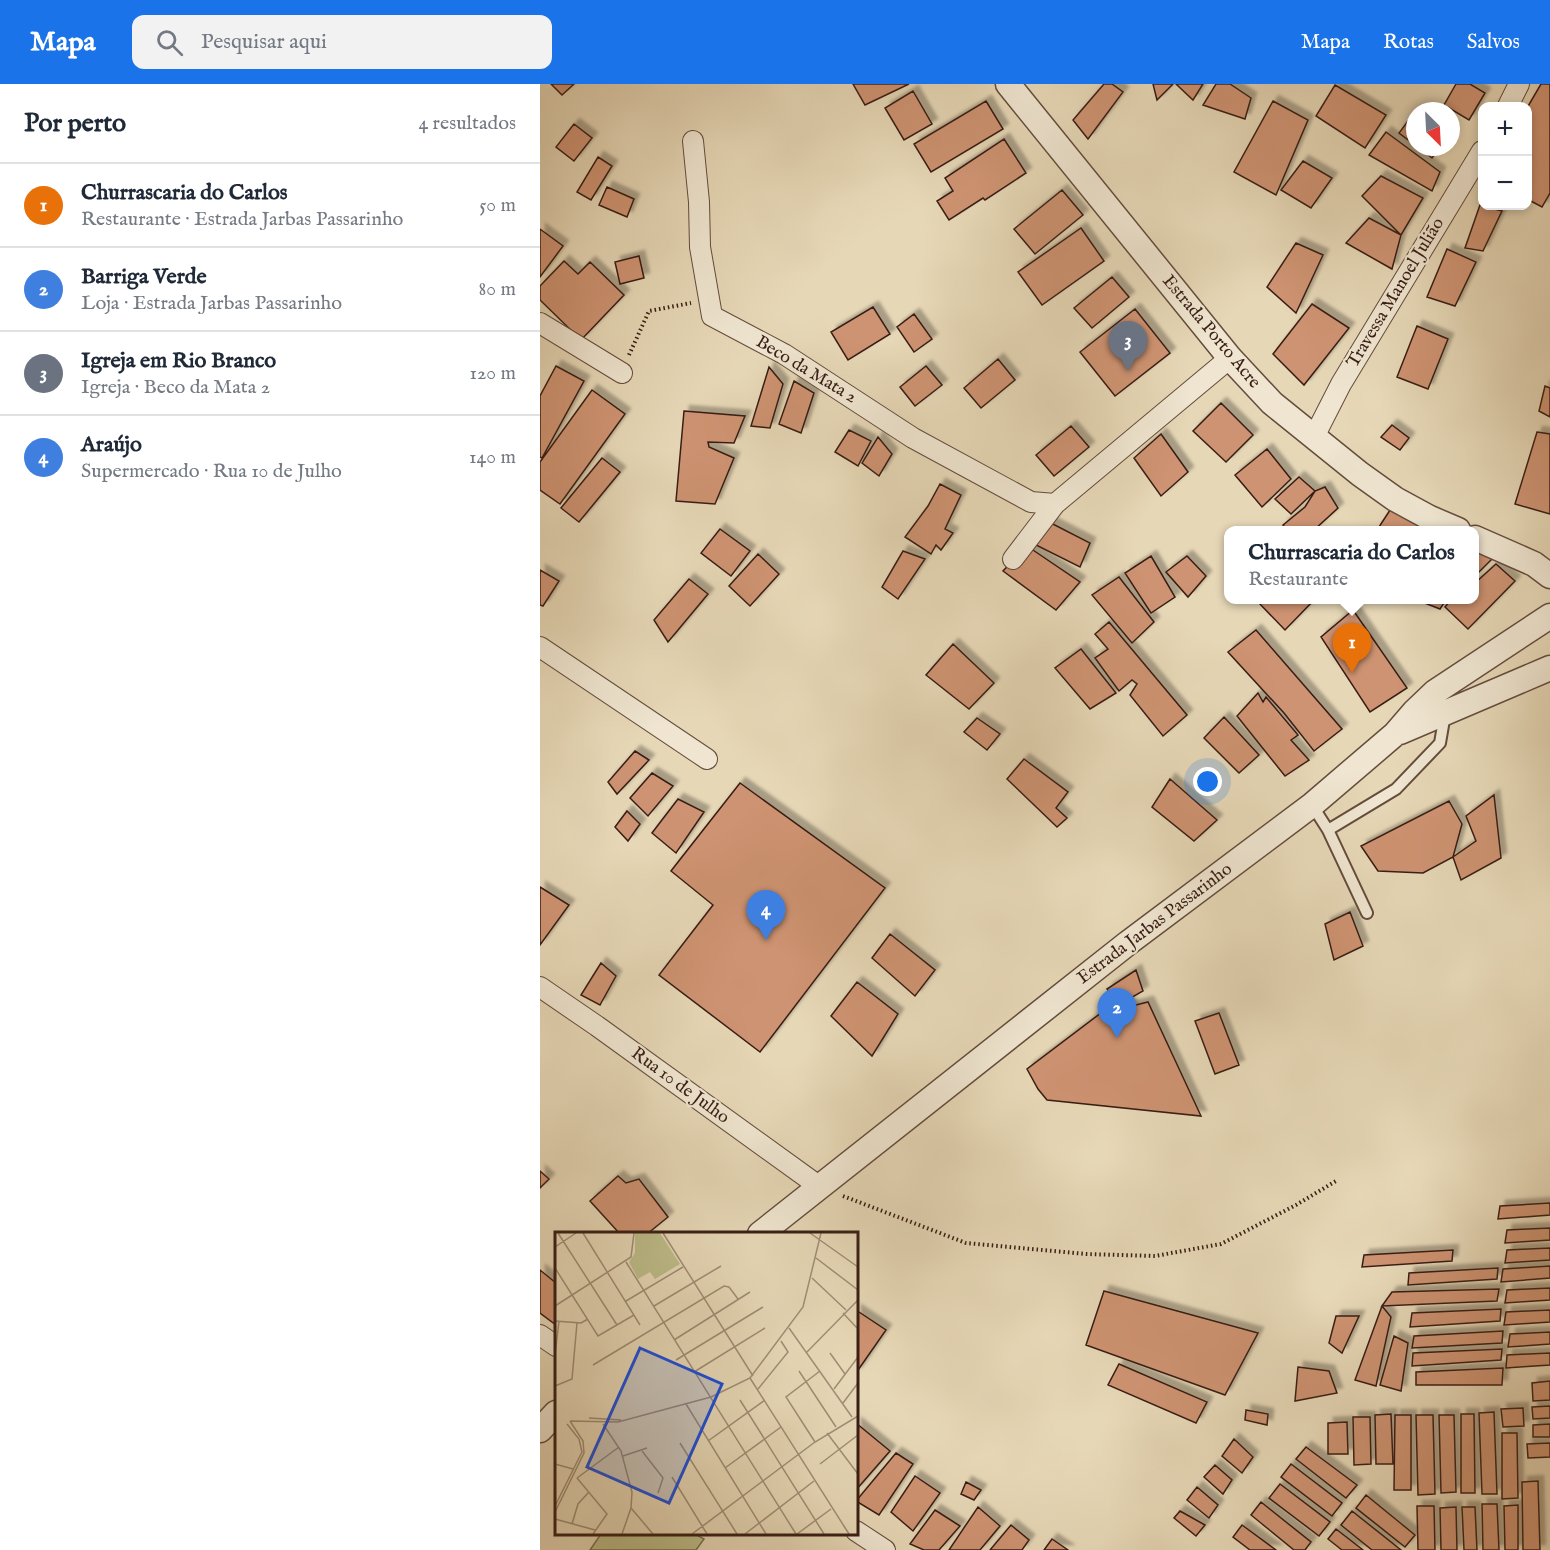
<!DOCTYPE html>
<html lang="pt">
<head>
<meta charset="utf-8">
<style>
  body { margin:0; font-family:"IM FELL English",serif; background:#f2f2f3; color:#1f2937 }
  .controls { position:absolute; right:18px; top:18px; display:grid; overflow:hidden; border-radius:12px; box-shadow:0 3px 9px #0003 }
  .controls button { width:54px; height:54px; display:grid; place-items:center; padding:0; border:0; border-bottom:2px solid #e0e1e3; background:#fff; color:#1f2937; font:30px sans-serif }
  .compass { position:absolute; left:866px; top:18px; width:54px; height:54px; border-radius:50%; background:#fff; box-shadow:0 3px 9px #0003; rotate:156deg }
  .you { position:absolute; left:668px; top:698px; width:21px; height:21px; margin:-15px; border:4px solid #fff; border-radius:50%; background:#1a73e8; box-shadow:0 0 0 9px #1a73e833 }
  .badge { display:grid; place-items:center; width:39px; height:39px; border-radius:50%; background:#1a73e8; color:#fff; font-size:20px; font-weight:700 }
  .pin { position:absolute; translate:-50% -50px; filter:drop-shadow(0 2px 3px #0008) }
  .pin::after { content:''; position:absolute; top:32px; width:21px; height:18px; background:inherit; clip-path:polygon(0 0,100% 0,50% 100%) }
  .popup { position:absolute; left:684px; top:442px; width:255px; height:78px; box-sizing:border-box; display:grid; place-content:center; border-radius:12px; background:#fff; filter:drop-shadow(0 2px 4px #0005); font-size:20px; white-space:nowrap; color:#747a83 }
  .popup b { font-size:22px; color:#1f2937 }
  .popup::after { content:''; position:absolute; left:50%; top:100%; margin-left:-12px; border:12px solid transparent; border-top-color:#fff }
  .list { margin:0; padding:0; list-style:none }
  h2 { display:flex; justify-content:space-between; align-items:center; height:78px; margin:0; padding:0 24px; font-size:26px }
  h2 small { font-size:20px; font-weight:400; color:#747a83 }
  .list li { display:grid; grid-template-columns:39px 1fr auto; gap:18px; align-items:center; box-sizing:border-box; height:84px; padding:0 24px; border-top:2px solid #e0e1e3 }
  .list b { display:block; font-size:22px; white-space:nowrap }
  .list p { margin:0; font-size:20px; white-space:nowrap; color:#747a83 }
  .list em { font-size:20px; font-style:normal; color:#747a83 }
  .icon { flex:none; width:33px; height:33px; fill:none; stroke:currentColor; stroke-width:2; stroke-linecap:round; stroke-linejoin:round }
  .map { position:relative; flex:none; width:1010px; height:1466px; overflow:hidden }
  header { display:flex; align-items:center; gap:36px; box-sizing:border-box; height:84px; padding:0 30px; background:#1a73e8; color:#fff }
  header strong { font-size:28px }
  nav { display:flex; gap:33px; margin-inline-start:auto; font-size:21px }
  .search { width:420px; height:54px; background:#f2f2f3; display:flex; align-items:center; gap:15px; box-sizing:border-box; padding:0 21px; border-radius:12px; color:#747a83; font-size:22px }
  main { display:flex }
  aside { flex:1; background:#fff }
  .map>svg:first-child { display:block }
</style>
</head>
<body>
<header>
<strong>Mapa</strong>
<div class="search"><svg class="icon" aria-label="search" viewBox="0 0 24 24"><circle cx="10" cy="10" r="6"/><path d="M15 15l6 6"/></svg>Pesquisar aqui</div>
<nav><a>Mapa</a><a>Rotas</a><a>Salvos</a></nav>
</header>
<main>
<aside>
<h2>Por perto<small>4 resultados</small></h2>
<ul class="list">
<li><span class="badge" style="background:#e8710a">1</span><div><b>Churrascaria do Carlos</b><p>Restaurante · Estrada Jarbas Passarinho</p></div><em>50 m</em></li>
<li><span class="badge" style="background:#3f7fe0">2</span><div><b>Barriga Verde</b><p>Loja · Estrada Jarbas Passarinho</p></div><em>80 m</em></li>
<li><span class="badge" style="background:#6b7280">3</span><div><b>Igreja em Rio Branco</b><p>Igreja · Beco da Mata 2</p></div><em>120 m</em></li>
<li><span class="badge" style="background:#3f7fe0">4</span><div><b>Araújo</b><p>Supermercado · Rua 10 de Julho</p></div><em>140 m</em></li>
</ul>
</aside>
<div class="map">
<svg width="1010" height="1466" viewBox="0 0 1010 1466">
  <defs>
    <filter id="shadow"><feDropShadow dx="5.5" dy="-5.5" stdDeviation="1.5" flood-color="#0004"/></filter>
  </defs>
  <rect width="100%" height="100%" fill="#e6d7b6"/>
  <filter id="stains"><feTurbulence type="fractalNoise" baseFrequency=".00333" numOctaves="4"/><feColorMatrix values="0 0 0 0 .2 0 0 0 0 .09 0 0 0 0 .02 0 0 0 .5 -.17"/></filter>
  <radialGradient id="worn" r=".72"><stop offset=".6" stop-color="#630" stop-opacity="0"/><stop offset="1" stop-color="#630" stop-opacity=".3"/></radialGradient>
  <!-- green -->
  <path fill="#bcbc89" stroke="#7a6d4f" stroke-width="1.5" d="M61,1450H155L164,1455L156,1466H50Z"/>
  <!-- building -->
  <path fill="#ce9372" stroke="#381e15" stroke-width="1.5" filter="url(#shadow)" d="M11,0H34L22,11Z
    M313,0H369L325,21Z
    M564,0H572L583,8L548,55L533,36Z
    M613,0H633L617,16Z
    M636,0H663L653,16Z
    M676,0H690L711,14L705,35L663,21Z
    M916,0H930L945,9L929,36L904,21Z
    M1001,0H1010V109L1002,123L987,115V24Z
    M795,1L846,31L825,64L776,32Z
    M373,7L392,40L364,56L345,24Z
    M446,17L463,45L391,88L374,60Z
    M733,17L768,36L736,111L694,88Z
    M874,29L875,30V61L859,49Z
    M34,40L52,54L34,77L16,63Z
    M846,48L900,88L892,107L829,71Z
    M464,55L486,89L445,116L443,114L409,136L397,117L413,107L405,94Z
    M878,63H900L892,74Z
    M58,73L72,82L51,116L37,108Z
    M763,77L792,94L771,124L741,106Z
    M841,92L883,114L861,151L822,112Z
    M67,103L94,115L87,133L59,121Z
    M522,106L543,131L495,170L474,145Z
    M940,121L962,127L943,167L925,164Z
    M829,134L861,151L852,185L806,159Z
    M541,144L564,177L502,221L478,188Z
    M0,145L23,162L0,193Z
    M756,159L783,171L756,229L727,203Z
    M907,165L936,178L915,222L887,213Z
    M99,172L104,194L80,200L75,178Z
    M24,177L38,190L50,178L84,211L41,256L0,216V202Z
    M572,193L589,213L552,244L534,224Z
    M772,220L809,244L764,301L733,270Z
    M333,223L350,250L308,276L291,248Z
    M595,225L630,269L575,312L540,268Z
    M374,230L392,255L374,268L357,243Z
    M877,242L908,255L888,305L857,293Z
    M458,275L475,296L441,324L424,304Z
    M16,282L44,297L2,374L0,373V312Z
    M386,282L402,301L375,322L360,303Z
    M229,283L243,300L230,344L211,342Z
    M254,297L274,309L261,349L239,340Z
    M1005,302L1010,304V333L999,327Z
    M52,306L85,330L20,420L0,406V378Z
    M681,319L713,351L686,378L653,347Z
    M144,327L205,332L194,359L168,358L169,363L194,374L175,420L136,417Z
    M852,341L869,354L860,366L841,353Z
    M531,342L549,363L514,392L496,371Z
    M309,346L331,357L318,382L295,368Z
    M997,348L1010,350V430L975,420Z
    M621,350L648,388L621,412L594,374Z
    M338,353L352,370L339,392L322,379Z
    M727,365L751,395L722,423L695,391Z
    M62,374L80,388L39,438L21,424Z
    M759,393L775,407L751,430L735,415Z
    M400,400L421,411L405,445L413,449L401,466L396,461L391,470L365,453L388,422Z
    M785,403L798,424L774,446H748L743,441L765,423L775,407Z
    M852,423L899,446H837Z
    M507,437L550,459L540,483L492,459Z
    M180,445L210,467L191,492L161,469Z
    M487,462L540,498L516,526L463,487Z
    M935,464L953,474L935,492Z
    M363,467L385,475L358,515L342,503Z
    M218,470L239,490L210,522L189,502Z
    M611,472L635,513L611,529L585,489Z
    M647,472L666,492L648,513L626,488Z
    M956,480L975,497L928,545L905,523L911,516H935V499Z
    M0,486L19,497L3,522L0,521Z
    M579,493L614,538L592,559L552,511Z
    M149,495L168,510L128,558L114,536Z
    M721,516H774L745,546L718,518Z
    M877,516H906L900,525Z
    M813,526L867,604L830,628L781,553Z
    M569,538L647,631L623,652L590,611L597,600L592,596L579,607L555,574L568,565L555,550Z
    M716,546L802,645L774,667L744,629L688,568Z
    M413,560L454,599L429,625L386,591Z
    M541,565L576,609L550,625L515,584Z
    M718,609L723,618L726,613L758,651L751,656L769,676L745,692L697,632Z
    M684,633L719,671L699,689L664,654Z
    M437,634L460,650L447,666L424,648Z
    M95,667L109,676L77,710L68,698Z
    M484,675L528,708L516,724L527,734L517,743L467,695Z
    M112,689L133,702L108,732L90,714Z
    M630,695L677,736L654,757L612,723Z
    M200,699L345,804L220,968L119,891L173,821L131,787Z
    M954,711L961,774L921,796L913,773L936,757L926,732Z
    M138,715L164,728L136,769L112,749Z
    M909,717L922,740L913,773L883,789L838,787L821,762Z
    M87,727L100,740L88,757L75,743Z
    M0,803L29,821L0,861Z
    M810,828L823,862L794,876L785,840Z
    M350,850L395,886L375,912L332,874Z
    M61,879L76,892L60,921L41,911Z
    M596,886L603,907L589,915L584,907L573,913L567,905Z
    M317,898L358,930L332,972L291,932Z
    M578,916L592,922L608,918L661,1032L507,1016L498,1005L487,985Z
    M679,929L699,981L675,990L655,937Z
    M0,1087L9,1095L0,1104Z
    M78,1092L86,1099L99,1095L128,1133L107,1150H80L50,1117Z
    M1010,1119V1131L958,1135L960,1122Z
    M1010,1144V1156L965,1159L967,1146Z
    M1010,1164V1176L965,1179L967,1166Z
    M913,1166L912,1177L822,1183L824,1171Z
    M1010,1182V1194L961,1198L963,1185Z
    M958,1184L957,1195L868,1201L869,1189Z
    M0,1186L16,1199V1241L0,1229Z
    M1010,1204V1216L965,1219L967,1206Z
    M959,1205L957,1217L842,1222L852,1208Z
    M564,1207L718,1249L685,1311L546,1261Z
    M842,1222L851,1233L836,1302L815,1296Z
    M961,1225L960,1237L870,1243L872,1229Z
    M316,1226L346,1246L316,1289Z
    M1010,1226V1238L964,1241L966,1228Z
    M796,1232H819L802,1269L789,1259Z
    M963,1247L962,1259L872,1264L874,1252Z
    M1010,1248V1260L968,1263L970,1250Z
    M854,1252L868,1259L861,1307L840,1301Z
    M962,1265L961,1276L872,1282L873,1269Z
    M1010,1269V1281L966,1284L967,1271Z
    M579,1280L667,1318L656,1339L568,1301Z
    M758,1283L789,1287L797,1309L755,1317Z
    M963,1284L962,1301H876V1288Z
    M1010,1297V1316L993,1317L992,1299Z
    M1010,1322V1334L993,1335L992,1323Z
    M983,1324L984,1342L963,1343L961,1325Z
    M706,1326L728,1330L727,1341L705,1336Z
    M954,1328L957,1410H942L939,1329Z
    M851,1330L853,1380H836L835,1331Z
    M921,1330H934L935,1409H921Z
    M855,1331H871V1406H854Z
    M876,1331H893L895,1410L878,1411Z
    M899,1331H914L916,1408L901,1409Z
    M813,1333H830L831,1380L814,1381Z
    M807,1338L808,1370H788V1339Z
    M316,1339L350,1367L316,1406Z
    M1010,1340V1353H993V1341Z
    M962,1349H977L978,1414L962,1415Z
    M694,1355L713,1373L702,1389L682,1372Z
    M1010,1359V1373L988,1374L987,1360Z
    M766,1363L817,1401L806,1414L756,1375Z
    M356,1369L373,1380L339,1431L316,1417Z
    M751,1380L802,1419L792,1432L741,1393Z
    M675,1381L692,1396L683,1410L664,1393Z
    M375,1392L400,1409L373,1447L351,1428Z
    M998,1397L1000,1466H983L982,1398Z
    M426,1398L441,1406L434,1416L421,1410Z
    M740,1400L790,1438L779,1452L729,1414Z
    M657,1403L678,1421L669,1434L647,1416Z
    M826,1411L875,1451L865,1463L816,1424Z
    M721,1418L771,1458L765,1466H754L711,1431Z
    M942,1420H957L959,1466H943Z
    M978,1421V1466H965L964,1422Z
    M877,1422H894L895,1466H878Z
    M438,1423L460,1442L440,1466H409Z
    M916,1423L917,1466H901L900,1424Z
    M922,1423H935L937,1466H924Z
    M395,1426L420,1442L399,1466H384L370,1460Z
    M640,1427L665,1441L656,1452L634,1434Z
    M812,1427L861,1466H832L801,1441Z
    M471,1441L489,1456L482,1466H450Z
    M702,1441L736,1466H710L693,1453Z
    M796,1445L823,1466H802L788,1455Z
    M512,1455L528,1466H504Z"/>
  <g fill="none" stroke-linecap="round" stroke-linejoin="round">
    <!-- service casing -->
    <g stroke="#644c3d" stroke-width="14">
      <path id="service" d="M772,721L788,746
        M827,829L788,746L856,705L900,659L905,630"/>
    </g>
    <!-- minor casing -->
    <g stroke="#644c3d" stroke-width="22">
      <path id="minor" d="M968,22L979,0
        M153,57L159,118L160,163L172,232L244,270L373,354L491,418L515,420
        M0,239L82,289
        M774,353L801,300L942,67
        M473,475L515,420L690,274
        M0,563L167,675
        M0,903L57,942L280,1103
        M0,1251L16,1262
        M316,1447L345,1466"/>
    </g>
    <!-- tertiary casing -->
    <g stroke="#644c3d" stroke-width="27">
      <path id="tertiary" d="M468,0L690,274L732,319L820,390L855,415L890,434L918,446
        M935,454L994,480L1010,492
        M860,648L1010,584
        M220,1150L588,859L772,721L855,650L874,628L895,608L1010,532
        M0,1346L16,1329"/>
    </g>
    <!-- path -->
    <path stroke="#381e15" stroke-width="4" stroke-dasharray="1.5 3" stroke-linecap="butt" d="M89,271L109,227L151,219
      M303,1112L426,1159L546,1170L615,1172L681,1160L756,1121L796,1097"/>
    <!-- service -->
    <use href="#service" stroke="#efe5d0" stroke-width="10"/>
    <!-- minor -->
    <use href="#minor" stroke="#efe5d0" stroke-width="20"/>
    <!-- tertiary -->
    <use href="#tertiary" stroke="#efe5d0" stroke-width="24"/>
  </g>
  <g text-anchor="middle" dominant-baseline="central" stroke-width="4.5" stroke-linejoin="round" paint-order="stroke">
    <!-- street labels -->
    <g font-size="18" fill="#381e15" stroke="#efe5d0">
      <text transform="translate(856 209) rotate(-59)">Travessa Manoel Julião</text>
      <text transform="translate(671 248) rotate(50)">Estrada Porto Acre</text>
      <text transform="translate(266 286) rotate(31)">Beco da Mata 2</text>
      <text transform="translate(615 840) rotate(-37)">Estrada Jarbas Passarinho</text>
      <text transform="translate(140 1002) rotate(36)">Rua 10 de Julho</text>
    </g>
  </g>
  <!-- overview -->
  <g transform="translate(15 1148)">
    <rect width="303" height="303" fill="#e6d7b6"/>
    <path d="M80,1H105L125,32L100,47L95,40L83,47L74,30L80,21Z" fill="#bcbc89"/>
    <path fill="none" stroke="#a08d76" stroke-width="1.5" d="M3,1L62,93M28,1L85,93M108,1L198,144M255,1L303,35M0,15L21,1M261,26L303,58M71,30L241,302M0,36L43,104L79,83M257,46L291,78M71,69L128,35M0,74L76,25L79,1M99,74L166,34M288,81L302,96M0,89L26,91L33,87M234,96L297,185M119,108L195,60M252,120L303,68M275,121L290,142M0,123L4,89M121,128L208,75M38,133L169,54L174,55L183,67M244,139L281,195M139,140L210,96M195,146L294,302M0,154L17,147L22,91M203,157L233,120L226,109M279,157L303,125M185,168L269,302M288,171L303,151M131,172L211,302M34,186L66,188M15,189L63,190L156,165L195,146L248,75L266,1M48,192L66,219L77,260L76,276L67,302M272,201L303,242M153,209L210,168M260,210L231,165L265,139M125,211L182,302M87,219L108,246L103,261M68,224L92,216M0,232L18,237M265,232L303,203M170,236L226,195M117,245L152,302M22,246L52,282L38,302M22,246L64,215M0,274L27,220L24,207L12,192M76,276L98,302M0,280L29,221L28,209L15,189M0,287L40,298M17,292L23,272L34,260M137,302L260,210L303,184M190,302L259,249M242,302L276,277"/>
    <path fill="#1d4ed8" fill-opacity="0.15" stroke="#1d4ed8" stroke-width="3" d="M85,116L167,152L114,271L32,235Z"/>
    <rect width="303" height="303" fill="none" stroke="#381e15" stroke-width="3"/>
  </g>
  <rect width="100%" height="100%" filter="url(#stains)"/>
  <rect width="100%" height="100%" fill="url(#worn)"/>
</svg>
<div class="controls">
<button>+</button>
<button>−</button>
</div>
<svg class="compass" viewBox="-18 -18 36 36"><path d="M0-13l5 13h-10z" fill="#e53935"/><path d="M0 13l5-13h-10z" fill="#747a83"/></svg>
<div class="you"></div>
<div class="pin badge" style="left:812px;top:589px;background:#e8710a">1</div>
<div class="popup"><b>Churrascaria do Carlos</b>Restaurante</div>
<div class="pin badge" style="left:577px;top:954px;background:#3f7fe0">2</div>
<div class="pin badge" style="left:588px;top:287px;background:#6b7280">3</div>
<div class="pin badge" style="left:226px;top:856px;background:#3f7fe0">4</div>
</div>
</main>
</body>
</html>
